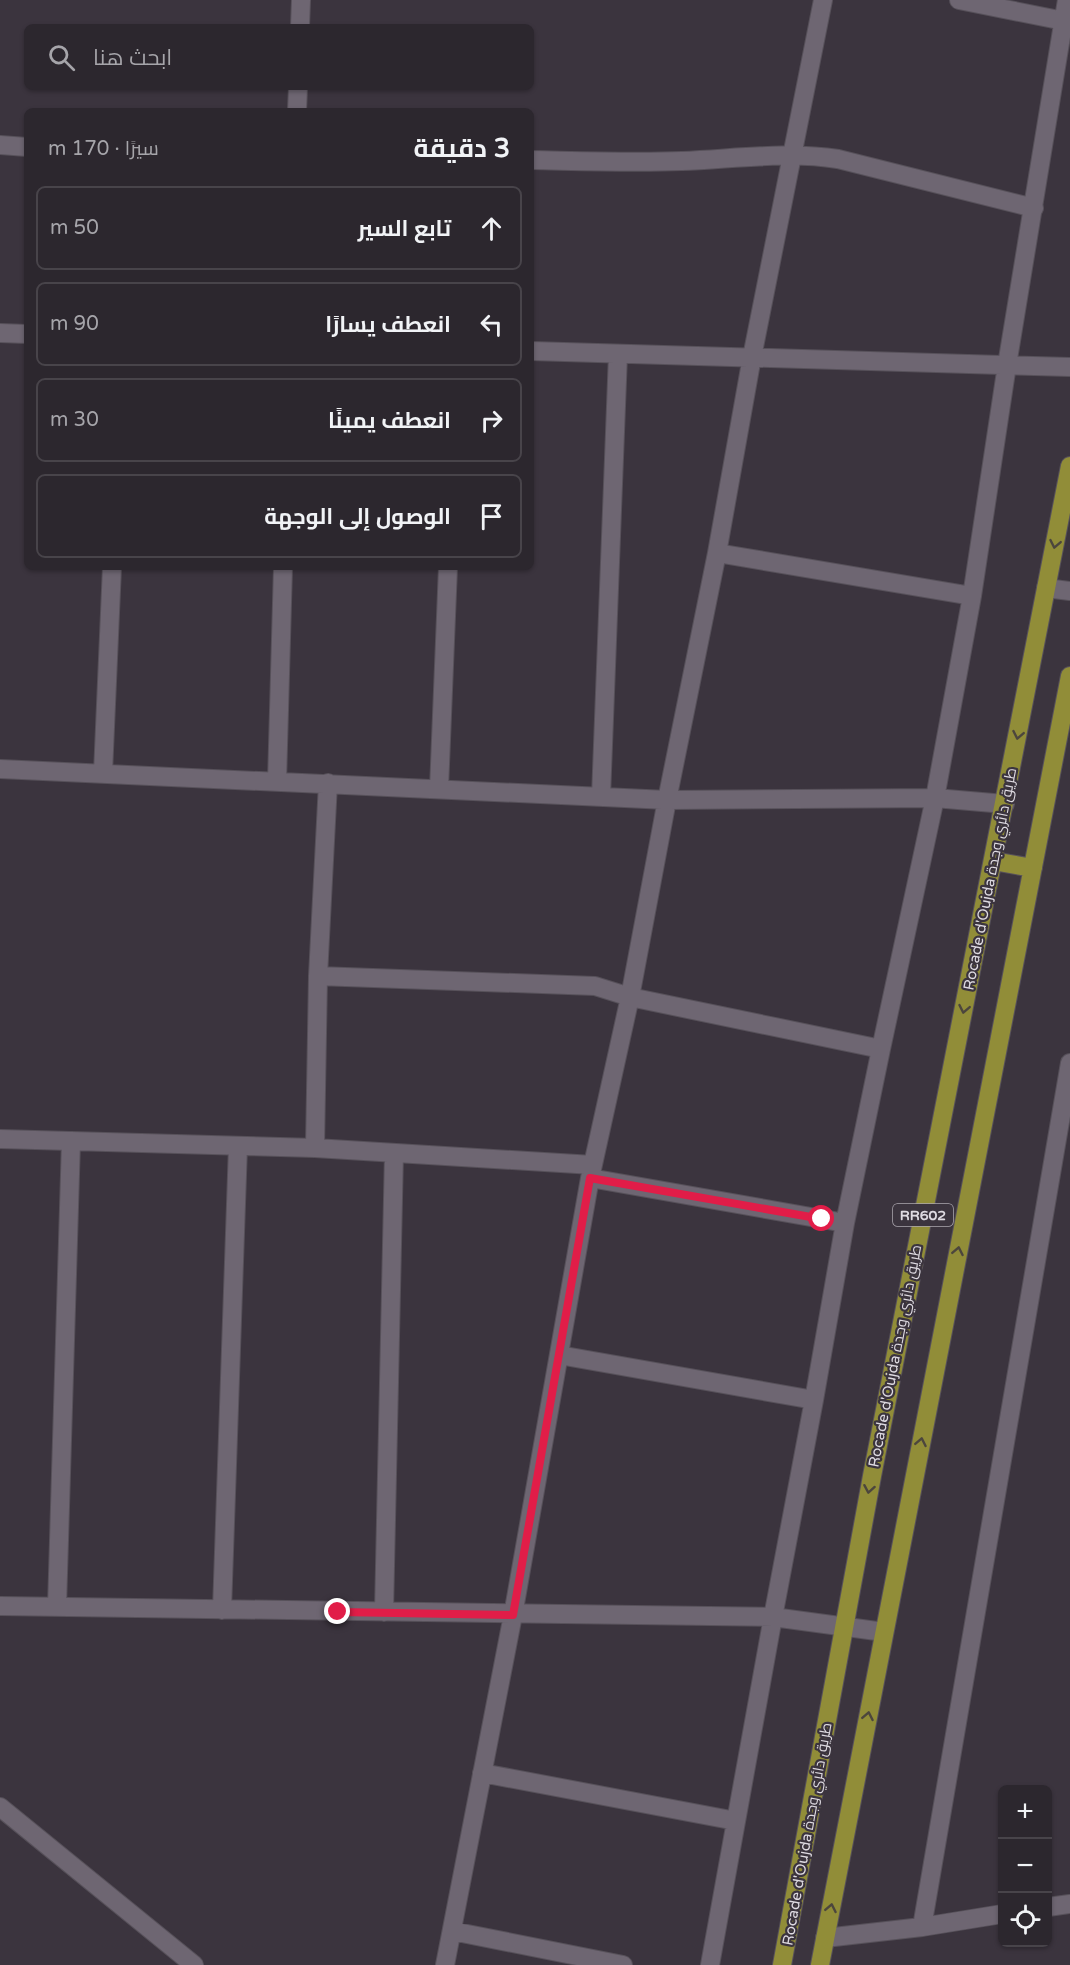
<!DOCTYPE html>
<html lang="ar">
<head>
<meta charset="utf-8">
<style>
  body { margin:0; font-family:"Varela Round",Cairo,sans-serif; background:#38333a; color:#f1f3f6; direction:rtl }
  .controls { position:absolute; right:18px; bottom:18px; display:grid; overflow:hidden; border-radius:9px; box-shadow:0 2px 4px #0004 }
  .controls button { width:54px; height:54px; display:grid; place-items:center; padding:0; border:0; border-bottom:2px solid #48444a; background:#2c272e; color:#f1f3f6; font:30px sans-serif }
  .stop { position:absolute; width:18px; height:18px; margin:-14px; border:4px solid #e11d48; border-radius:50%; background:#fff }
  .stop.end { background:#e11d48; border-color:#fff; box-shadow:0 2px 6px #0008 }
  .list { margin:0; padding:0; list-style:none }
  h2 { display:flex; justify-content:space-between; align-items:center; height:78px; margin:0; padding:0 24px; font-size:26px }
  h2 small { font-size:20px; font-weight:400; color:#a6a5aa }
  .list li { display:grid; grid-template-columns:39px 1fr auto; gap:18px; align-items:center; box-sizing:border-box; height:84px; margin:0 12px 12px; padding:0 12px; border:2px solid #48444a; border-radius:9px }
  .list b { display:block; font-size:22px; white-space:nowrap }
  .list em { font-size:20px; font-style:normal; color:#a6a5aa }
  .icon { flex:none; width:33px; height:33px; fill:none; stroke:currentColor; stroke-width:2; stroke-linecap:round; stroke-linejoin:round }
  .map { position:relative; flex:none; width:1070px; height:1965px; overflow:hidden; direction:ltr }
  .search { position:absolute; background:#2c272e; box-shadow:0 2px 4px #0004; left:24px; top:24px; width:510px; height:66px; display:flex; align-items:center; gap:15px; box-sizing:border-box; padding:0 21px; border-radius:9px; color:#a6a5aa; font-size:22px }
  .panel { position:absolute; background:#2c272e; box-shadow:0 2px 4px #0004; left:24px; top:108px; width:510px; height:462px; border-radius:9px; direction:rtl }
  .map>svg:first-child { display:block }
</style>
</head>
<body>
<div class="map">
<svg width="1070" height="1965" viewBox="0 0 1070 1965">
  <rect width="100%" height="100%" fill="#3b343e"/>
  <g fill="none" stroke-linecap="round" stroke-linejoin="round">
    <!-- minor casing -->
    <g stroke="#57515a" stroke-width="20">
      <path id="minor" d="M959,0L1064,21
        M300,27L301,0
        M297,111L298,87
        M0,145L27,147
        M531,160C581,161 632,163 682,161C734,159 787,151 838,159L1034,208
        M0,333L27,334
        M531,351L1070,367
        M717,553L972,596
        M1046,588L1070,591
        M0,769L667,800L935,798L1005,804
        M103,773L112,567
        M277,782L283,567
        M439,789L448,567
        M601,797L618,354
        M318,976L595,986L630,997L881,1049L845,1223L814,1400L773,1617L710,1965
        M881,1049L935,798L972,596L1007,365L1067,0
        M0,1139L315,1148L593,1165
        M315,1148L318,976L328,783
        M590,1178L845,1223
        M559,1355L814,1400
        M0,1606L773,1617L884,1632
        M57,1607L71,1141
        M222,1610L238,1146
        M384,1612L394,1153
        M482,1773L736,1821
        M0,1807L194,1965
        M1048,1907L1070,1904
        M922,1927L1070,1063
        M452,1931L623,1965
        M825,1938L922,1927L1002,1914
        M445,1965L513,1615L590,1178L630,997L667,800L717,553L752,357L823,0"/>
    </g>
    <!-- trunk casing -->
    <g stroke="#57515a" stroke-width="20">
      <path id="trunk" d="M993,861L1033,868
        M782,1965L872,1476L1070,466
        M820,1965L1070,676"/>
    </g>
    <!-- minor -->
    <use href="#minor" stroke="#6e6672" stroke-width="18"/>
    <!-- trunk -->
    <use href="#trunk" stroke="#918d38" stroke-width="18"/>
  </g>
  <!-- one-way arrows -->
  <defs><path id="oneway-chevron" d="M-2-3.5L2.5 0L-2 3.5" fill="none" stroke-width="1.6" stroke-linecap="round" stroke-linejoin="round" transform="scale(1.5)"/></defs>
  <g stroke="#4c463d">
    <use href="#oneway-chevron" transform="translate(1055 544) rotate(101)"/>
    <use href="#oneway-chevron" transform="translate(1018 735) rotate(101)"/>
    <use href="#oneway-chevron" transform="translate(964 1009) rotate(101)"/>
    <use href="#oneway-chevron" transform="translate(958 1251) rotate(-79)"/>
    <use href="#oneway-chevron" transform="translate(921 1442) rotate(-79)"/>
    <use href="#oneway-chevron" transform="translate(869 1489) rotate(100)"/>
    <use href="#oneway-chevron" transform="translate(868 1716) rotate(-79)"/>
    <use href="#oneway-chevron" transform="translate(831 1908) rotate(-79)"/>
  </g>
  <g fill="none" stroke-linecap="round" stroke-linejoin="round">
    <!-- route -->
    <path stroke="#e11d48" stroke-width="8" d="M338,1612L513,1615L590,1178L822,1219"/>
  </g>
  <g text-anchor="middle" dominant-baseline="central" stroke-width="4.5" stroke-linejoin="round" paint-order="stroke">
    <!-- shield labels -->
    <rect fill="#3b343e" stroke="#ada8b0" stroke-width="1.5" x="893" y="1204" width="60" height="22" rx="4.5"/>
    <g font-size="14" font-weight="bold" fill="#dedae1">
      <text x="923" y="1215">RR602</text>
    </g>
    <!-- street labels -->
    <g font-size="15" fill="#dedae1" stroke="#3b343e">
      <text transform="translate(990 879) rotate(-79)">Rocade d'Oujda طريق دائري وجدة</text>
      <text transform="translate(895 1356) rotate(-79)">Rocade d'Oujda طريق دائري وجدة</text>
      <text transform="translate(807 1834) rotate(-80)">Rocade d'Oujda طريق دائري وجدة</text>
    </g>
  </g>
</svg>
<div class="controls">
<button>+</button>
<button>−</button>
<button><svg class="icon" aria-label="locate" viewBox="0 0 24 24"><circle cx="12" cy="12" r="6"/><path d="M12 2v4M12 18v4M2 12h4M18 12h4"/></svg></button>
</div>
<div class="stop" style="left:822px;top:1219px"></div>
<div class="stop end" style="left:338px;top:1612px"></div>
<div class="search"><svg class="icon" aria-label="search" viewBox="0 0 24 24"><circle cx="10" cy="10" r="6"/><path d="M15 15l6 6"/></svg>ابحث هنا</div>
<section class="panel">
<h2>3 دقيقة<small>سيرًا · 170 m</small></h2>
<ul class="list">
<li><svg class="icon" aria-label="ahead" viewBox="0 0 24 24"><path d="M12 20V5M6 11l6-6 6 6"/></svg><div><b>تابع السير</b></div><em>50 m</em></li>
<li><svg class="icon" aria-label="left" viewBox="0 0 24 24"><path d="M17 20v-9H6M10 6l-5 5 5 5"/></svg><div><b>انعطف يسارًا</b></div><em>90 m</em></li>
<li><svg class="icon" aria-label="right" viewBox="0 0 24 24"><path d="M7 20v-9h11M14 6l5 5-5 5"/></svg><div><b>انعطف يمينًا</b></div><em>30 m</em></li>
<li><svg class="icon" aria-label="arrive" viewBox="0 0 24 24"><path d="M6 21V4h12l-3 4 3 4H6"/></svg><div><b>الوصول إلى الوجهة</b></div></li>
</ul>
</section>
</div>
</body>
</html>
